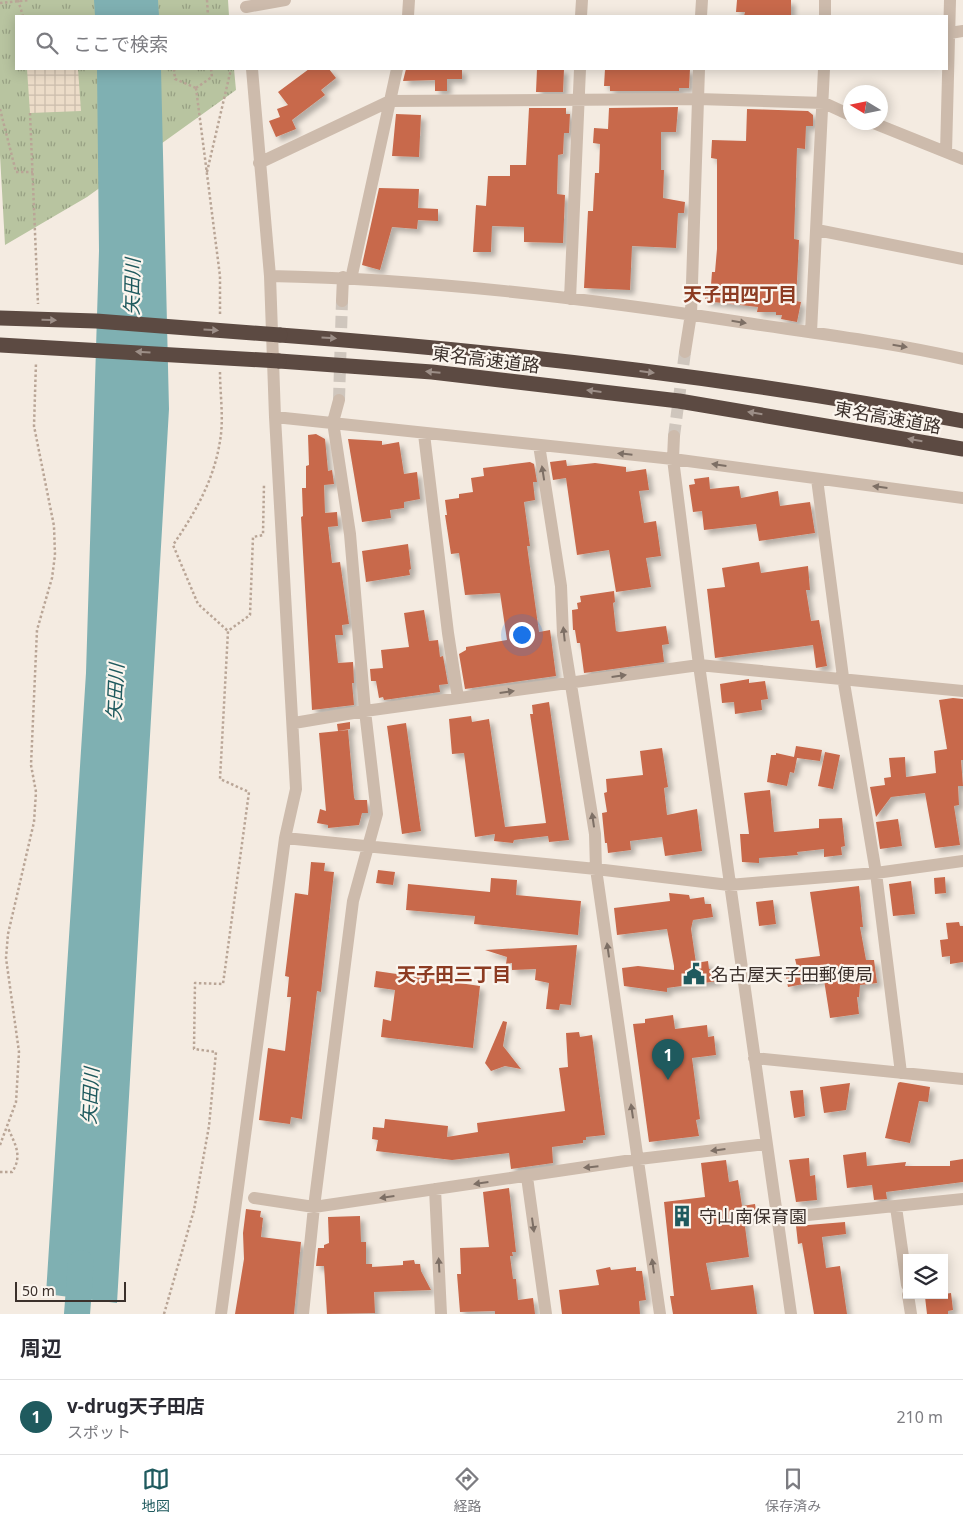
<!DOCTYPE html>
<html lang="ja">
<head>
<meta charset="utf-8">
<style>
  body { margin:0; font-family:"Noto Sans","Noto Sans JP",sans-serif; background:#f2f2f3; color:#2b2b33 }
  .controls { position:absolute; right:15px; bottom:15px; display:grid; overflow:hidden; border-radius:0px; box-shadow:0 2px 12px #0003 }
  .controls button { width:45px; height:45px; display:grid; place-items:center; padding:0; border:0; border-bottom:1px solid #e1e1e2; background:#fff; color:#2b2b33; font:25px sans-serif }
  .compass { position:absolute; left:843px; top:85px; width:45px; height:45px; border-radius:50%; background:#fff; box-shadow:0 2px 12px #0003; rotate:280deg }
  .scale { position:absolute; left:15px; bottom:12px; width:111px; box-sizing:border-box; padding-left:5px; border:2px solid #3b302b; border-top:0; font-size:14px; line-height:18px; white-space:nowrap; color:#3b302b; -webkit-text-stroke:4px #fbf5ee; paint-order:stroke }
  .you { position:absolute; left:521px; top:634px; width:18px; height:18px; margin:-12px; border:4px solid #fff; border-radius:50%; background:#1a73e8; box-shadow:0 0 0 8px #1a73e833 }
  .badge { display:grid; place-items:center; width:32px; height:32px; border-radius:50%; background:#1f5a5e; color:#fff; font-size:16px; font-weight:700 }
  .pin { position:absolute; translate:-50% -41px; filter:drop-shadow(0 1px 2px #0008) }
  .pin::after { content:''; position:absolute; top:26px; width:18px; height:15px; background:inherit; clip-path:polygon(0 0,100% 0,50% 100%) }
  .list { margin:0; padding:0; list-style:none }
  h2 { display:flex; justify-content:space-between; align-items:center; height:65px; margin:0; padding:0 20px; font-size:21px }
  h2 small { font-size:16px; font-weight:400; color:#7c7c81 }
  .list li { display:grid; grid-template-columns:32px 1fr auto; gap:15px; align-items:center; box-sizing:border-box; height:75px; padding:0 20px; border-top:1px solid #e1e1e2 }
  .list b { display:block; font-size:19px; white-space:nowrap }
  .list p { margin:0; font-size:16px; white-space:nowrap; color:#7c7c81 }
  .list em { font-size:16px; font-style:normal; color:#7c7c81 }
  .icon { flex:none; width:28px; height:28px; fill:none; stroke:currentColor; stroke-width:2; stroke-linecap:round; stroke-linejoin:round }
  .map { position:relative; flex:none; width:963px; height:1314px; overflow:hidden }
  .search { position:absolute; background:#fff; box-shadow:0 2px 12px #0003; left:15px; right:15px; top:15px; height:55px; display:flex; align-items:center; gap:12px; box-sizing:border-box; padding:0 18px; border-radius:0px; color:#7c7c81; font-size:19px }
  .sheet { height:140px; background:#fff }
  nav { display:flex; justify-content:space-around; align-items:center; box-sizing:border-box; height:70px; border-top:1px solid #e1e1e2; background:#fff; font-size:14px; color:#7c7c81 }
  nav a { display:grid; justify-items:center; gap:2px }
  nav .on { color:#1f5a5e }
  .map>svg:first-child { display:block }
</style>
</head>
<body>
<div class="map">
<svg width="963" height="1314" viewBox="0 0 963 1314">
  <defs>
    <pattern id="park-tufts" width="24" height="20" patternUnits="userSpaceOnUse" patternTransform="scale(1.25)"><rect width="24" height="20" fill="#b8c4a0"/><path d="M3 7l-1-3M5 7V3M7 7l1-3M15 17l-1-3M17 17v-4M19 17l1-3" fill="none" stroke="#97a083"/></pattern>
    <pattern id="plaza-grid" width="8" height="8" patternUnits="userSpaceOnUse" patternTransform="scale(1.25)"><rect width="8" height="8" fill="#ecdcc8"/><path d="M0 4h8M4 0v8" fill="none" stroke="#cbbdac"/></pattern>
    <filter id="shadow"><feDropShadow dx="4.5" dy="4.5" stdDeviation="2.5" flood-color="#0004"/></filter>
  </defs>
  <rect width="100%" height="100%" fill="#f4ebe1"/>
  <!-- park -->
  <path fill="url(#park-tufts)" d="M0,0H228L229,16H16V69H234L236,90L87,197L5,245L0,155Z"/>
  <!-- plaza -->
  <path fill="url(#plaza-grid)" d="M27,69H78L81,111L30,113Z"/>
  <!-- water -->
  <path fill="#7fb0b2" d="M94,0H158L159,16H95Z
    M97,69H161L169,409L117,1303L46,1294L86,673L99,251Z"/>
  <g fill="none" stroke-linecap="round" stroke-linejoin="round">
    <!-- river -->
    <path stroke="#7fb0b2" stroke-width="26" d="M77,1314L81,1263"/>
  </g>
  <!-- building -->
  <path fill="#c8694b" filter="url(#shadow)" d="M737,0H791V16H744L745,12H736Z
    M309,69H329L336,78L321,90L325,95L292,120L296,129L276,137L269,121L280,117L277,109L288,105L278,92Z
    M406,69H462V79H447V91H435V80L403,81Z
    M537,69H564L563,92H536Z
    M605,69H690L689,88H679V91H610V86H604Z
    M678,107L676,132H661V170H664L663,198L685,202L684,213H678L676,248L632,246L630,290L584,288L588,211H593L595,173H599L600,144L593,143L594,128L608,129L609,108Z
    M529,108H566V114H570L569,133H564L563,154L558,155L557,194L565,195L563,243L524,242V227L492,226L491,252H473L476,205L486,206L488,176H510V165H526Z
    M747,109L808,111L813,115V126H806L805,149L797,148L794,239L799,240L796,301L801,302L797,322L781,319L782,315H776V312H757L758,307L705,301L706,285H711L712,272H715L717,249V159L711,158L712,140L746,141Z
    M396,114L421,115L419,157L392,156Z
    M379,188L419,189L418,208L438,209V221L418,220L417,229L392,227L380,270L362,265Z
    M316,434L325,439L328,471L332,470L334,484L324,485L325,513L337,512L338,526L328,527L332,563L340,562L349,624L342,625L343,635H335L338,663L353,662L354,683H352L354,705L312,710L301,517L303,516L302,488H306V466L309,465L308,435Z
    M348,439L382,441V445L399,442L404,474L417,472L420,499L404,502V508L390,510L391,518L362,522Z
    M566,460L567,466L595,463L626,467V472L646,469L649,490L639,491L644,523L656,521L661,556L646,558L651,587L616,592L609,550L577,555L566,478L553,480L550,462Z
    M530,462L534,464L537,482H533L535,500L524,502L530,546H527L539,632L550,630L556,676L465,689L459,654L466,650V647L507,640L500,593L465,595L459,553L451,554L445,515H447L445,500L459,498V494L473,492L471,478L484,476L483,468Z
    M709,477L710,489L739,486L741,498L778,491L780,506L810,502L815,533L759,541L756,524L704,530L702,511L693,512L689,485L695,484L694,479Z
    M408,544L411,569L409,570L410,575L366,582L362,551Z
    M759,562L761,573L808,566L810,590H806L811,621L819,620L827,666L816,668L813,645L715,658L707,589L725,587L722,568Z
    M614,591L615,602L613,603L616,631L619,632L666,626L669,644L662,645L664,662L584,673L580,643H577L575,630H573L572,610L578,609L577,603L581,602L580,596Z
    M424,610L429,641L438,640L440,657L443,656L448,684L439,685L440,692L384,700L383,697L379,698L376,681H371L370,669L383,668L381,650L409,647L404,613Z
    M749,679V683L765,681L768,699L761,700L762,710L735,714L734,702L722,703L720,684Z
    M953,698L963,699V760H961L963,786H958L959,805L954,806L960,845L935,848L925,793L891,797L876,817L870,787L885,785L884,778L891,777L889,758L905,757L906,777L936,773L934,751L947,749L939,700Z
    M549,702L569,840L549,842L548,836L514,840L513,843L494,841L495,834L475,837L464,753L452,754L449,719L471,716L472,722L489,719L505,827L546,823L530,714H533L532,705Z
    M350,722V729L338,731L337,724Z
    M406,723L421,831L402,834L387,726Z
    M348,730L354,797L355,800H367L368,813H362L359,825L328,828V825L317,823L320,809L326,811L319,733Z
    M796,746L822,750L820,761L797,758L794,773L790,772L787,786L767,782L771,755H776V753L794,757Z
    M662,748L668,787L664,788L667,815L697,809L702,851L665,856L662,837L630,841L631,850L608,853L607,843H605L602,813L607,812L604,793L607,792L606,779L643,775L640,751Z
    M825,752L840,755L833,789L818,786Z
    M770,790L774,832L819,828V819L842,818L845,846L841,847L842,855L824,857V849L797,852L798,855L759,858V863L742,862L740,834H749L744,793Z
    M898,819L902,846L880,849L876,822Z
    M311,862L325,863L324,871L334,872L321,992L317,991L302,1119L291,1117L290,1124L259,1120L268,1048L285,1051L291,997H287L289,977L285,976L295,893L308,895Z
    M378,870L395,872L393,885L376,883Z
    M945,877L946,893L935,894L934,878Z
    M491,878L517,880L516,895L581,901L578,935L474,924L475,916L406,910L408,884L490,892Z
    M911,881L915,914L893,916L889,884Z
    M859,886L863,927H860L866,960H874L877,983L860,985L859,997H857L859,1014L830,1018L824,980L788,987L785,972H788L787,969L797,967L795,959L820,956L810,892Z
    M669,893L689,895L690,899L704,897L705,904H711L713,917L693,920L691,929L696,963L708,961L709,969L717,971L718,981L667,988V992L624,986L622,968L638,966L674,970V966L667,929L617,935L614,908L670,901Z
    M773,900L776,924L759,926L756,902Z
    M959,922L960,926H963V962L950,964V956L942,957L940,940L948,939L946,923Z
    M577,945L571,1005L560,1004L559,1010L546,1009L549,983L535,980L536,969L512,970V963L506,964L507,957L485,950Z
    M376,971L480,986L473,1048L381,1037L383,1019L391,1021L395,990L374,987Z
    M673,1015L675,1029L707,1025L708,1037L714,1036L716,1055L692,1058L700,1119L696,1120L699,1136L649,1142L633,1024L645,1023V1019Z
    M503,1021L507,1022L503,1046L521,1069L505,1066L491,1071L485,1063Z
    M579,1032L580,1037L592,1035L605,1135L586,1137V1140H583V1143L552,1147L553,1163L511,1169L509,1153L452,1160L376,1151L378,1140L372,1139L373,1127L384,1128L385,1119L448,1126L447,1137L478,1132L477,1123L565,1111L559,1068L568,1067L566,1033Z
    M900,1082L930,1087L928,1102L919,1101L910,1143L885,1138L898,1083Z
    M850,1083L846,1110L824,1113L820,1087Z
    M803,1090L805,1116L794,1118L790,1091Z
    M866,1152L867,1166L906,1162L905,1166H950V1161L963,1159V1182L886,1192L887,1199L874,1200L872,1185L847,1188L843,1155Z
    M809,1158L810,1176L815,1175L817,1200L796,1202L789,1160Z
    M726,1160L729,1182L738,1180L742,1206L755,1204L757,1217L744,1219L749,1257L706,1263L711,1290L753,1285L757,1314H673L670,1296H674L664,1202L705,1197L701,1163Z
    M509,1188L516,1252H512L513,1256H510L513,1279H516L518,1300L533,1298L535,1314H495V1311L460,1312L457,1274H461L460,1248L489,1247L483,1192Z
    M246,1209L261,1211L260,1217L263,1218L261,1237L301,1242L294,1314H235L244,1259L243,1233Z
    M360,1216L361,1242H366V1264H372V1267L403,1265V1261L414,1260L415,1264H420L421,1271L431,1290L374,1292L375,1313L327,1314L324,1266H316L318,1248H324V1245L329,1243L328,1217Z
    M845,1222L846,1234L822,1237L826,1268L840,1266L847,1314H814L802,1243L798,1244L796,1226Z
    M610,1267L611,1270L636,1267V1271H642L646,1300L639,1301L640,1314H562L559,1290L599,1285L596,1270Z
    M951,1293L953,1310L948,1311V1314H927L925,1297Z"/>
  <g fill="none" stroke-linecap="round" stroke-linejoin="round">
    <!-- minor-tunnel -->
    <path stroke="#cfc6bd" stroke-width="12" stroke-dasharray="12 6" stroke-linecap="butt" d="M339,400L342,301
      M674,436L685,352"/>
    <!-- path -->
    <path stroke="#b9a596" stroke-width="2.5" stroke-dasharray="2.5 2.5" stroke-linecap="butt" d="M18,0L23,16
      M207,0L208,16
      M174,69L175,79L196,88
      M196,88L220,276V316
      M196,88L212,77L211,69
      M0,109L16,172H33
      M30,113L38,304
      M207,172L231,69
      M220,372C220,394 224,419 220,441C214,480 195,513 173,545L198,604L228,631
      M0,1145L16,1102L19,1052L6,958L8,934L34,822L36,792L31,765L37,630L52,578L55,555L54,526L34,426L36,362
      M0,1172H12C23,1156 15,1144 8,1128
      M164,1314L194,1210L209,1126L216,1052L194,1049L195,983L223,984L249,792L220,779L228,631L250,615L253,537L263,535L264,484"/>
    <!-- minor -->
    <path stroke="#cdbbac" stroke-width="12" d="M246,7L285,0
      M408,16L409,0
      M581,16L582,0
      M701,16L702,0
      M825,16V0
      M950,33L963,31
      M871,122L963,159
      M946,152L950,0
      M259,163L390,101L698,99L824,103L850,115
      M817,230L963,259
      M270,276C427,279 585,298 740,322C814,333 889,342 963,359
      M351,279L397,69
      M570,299L580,69
      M342,301L343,277
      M811,332L824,69
      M685,352L691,314L699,69
      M275,417L673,459L963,498
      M424,434L448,633L458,698
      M674,436L673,459L699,665L791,1314
      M539,445L561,586L563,635L595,834L596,869L660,1314
      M817,479L843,677L876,873L901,1073
      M294,723L365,711L699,665L963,691
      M285,838L596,869L729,885L876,873L963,861
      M754,1058L963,1079
      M527,1177L546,1314
      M435,1189L441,1314
      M254,1198L314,1207L639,1159L766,1144
      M896,1207L907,1285
      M779,1218L963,1199
      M908,1295L911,1314
      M221,1314L285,838L296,789L275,417L270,276L252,69
      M303,1314L314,1207L353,901L377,814L365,711L350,534L333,422L339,400"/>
    <!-- highway -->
    <path stroke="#5c4a42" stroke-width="15" d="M280,335C509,352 738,378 963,421
      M279,361L432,372L679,401L963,449"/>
    <!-- path-bridge -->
    <path stroke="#b9a596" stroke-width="2.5" stroke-dasharray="2.5 2.5" stroke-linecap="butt" d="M0,3L29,0"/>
    <!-- highway-bridge -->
    <path stroke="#5c4a42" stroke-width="15" d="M0,318L96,321L280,335
      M0,345L279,361"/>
  </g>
  <!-- one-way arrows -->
  <defs><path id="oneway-solid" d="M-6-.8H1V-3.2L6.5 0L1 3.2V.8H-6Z" transform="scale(1.25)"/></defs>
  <g fill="#9c8e87">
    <use href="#oneway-solid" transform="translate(49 320) rotate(2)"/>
    <use href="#oneway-solid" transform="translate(211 330) rotate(4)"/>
    <use href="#oneway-solid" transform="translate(329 338) rotate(4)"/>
    <use href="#oneway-solid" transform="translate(143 352) rotate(-176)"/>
    <use href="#oneway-solid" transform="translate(433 372) rotate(-175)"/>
    <use href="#oneway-solid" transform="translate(647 372) rotate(7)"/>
    <use href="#oneway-solid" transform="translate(594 391) rotate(-173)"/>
    <use href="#oneway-solid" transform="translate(755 413) rotate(-171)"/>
    <use href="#oneway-solid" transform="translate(915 440) rotate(-170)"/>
  </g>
  <g fill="#7d6f65">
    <use href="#oneway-solid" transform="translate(739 322) rotate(9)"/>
    <use href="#oneway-solid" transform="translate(900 346) rotate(9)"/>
    <use href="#oneway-solid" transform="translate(625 454) rotate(-174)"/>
    <use href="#oneway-solid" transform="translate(719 465) rotate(-172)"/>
    <use href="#oneway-solid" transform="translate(543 473) rotate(-99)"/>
    <use href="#oneway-solid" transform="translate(880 487) rotate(-173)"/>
    <use href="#oneway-solid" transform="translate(564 634) rotate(-96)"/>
    <use href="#oneway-solid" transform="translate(619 676) rotate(-8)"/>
    <use href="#oneway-solid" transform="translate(507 692) rotate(-8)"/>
    <use href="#oneway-solid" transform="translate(593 820) rotate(-98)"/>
    <use href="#oneway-solid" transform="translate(608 950) rotate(-98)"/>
    <use href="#oneway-solid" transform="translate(632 1111) rotate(-98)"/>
    <use href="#oneway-solid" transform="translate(718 1150) rotate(173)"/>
    <use href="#oneway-solid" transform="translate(591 1167) rotate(174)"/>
    <use href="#oneway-solid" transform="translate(481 1183) rotate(172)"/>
    <use href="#oneway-solid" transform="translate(387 1197) rotate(172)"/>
    <use href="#oneway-solid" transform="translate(533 1225) rotate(82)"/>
    <use href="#oneway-solid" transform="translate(439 1265) rotate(-93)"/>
    <use href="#oneway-solid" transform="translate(653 1266) rotate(-98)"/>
  </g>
  <!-- icons -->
  <defs>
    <g id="civic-bare" transform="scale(1.725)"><path d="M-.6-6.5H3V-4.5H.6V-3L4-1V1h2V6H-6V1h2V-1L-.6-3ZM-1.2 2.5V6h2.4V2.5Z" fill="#1f5a5e" stroke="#fbf5ee" stroke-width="2.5" paint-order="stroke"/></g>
    <g id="building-bare" transform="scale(1.725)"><path d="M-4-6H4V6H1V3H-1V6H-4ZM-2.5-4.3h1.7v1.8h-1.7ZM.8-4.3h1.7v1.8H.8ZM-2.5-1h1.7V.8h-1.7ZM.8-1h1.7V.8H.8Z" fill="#1f5a5e" stroke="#fbf5ee" stroke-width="2.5" paint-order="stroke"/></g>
  </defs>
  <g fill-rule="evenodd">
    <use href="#civic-bare" x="694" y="974"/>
    <use href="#building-bare" x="682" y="1216"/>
  </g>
  <g text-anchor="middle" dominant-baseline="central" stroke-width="4.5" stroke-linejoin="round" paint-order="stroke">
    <!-- street labels -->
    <g font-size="18" fill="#3b302b" stroke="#fbf5ee">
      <text transform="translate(486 359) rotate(7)">東名高速道路</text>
      <text transform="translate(888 417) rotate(10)">東名高速道路</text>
    </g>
    <!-- poi labels -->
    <g font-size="18" fill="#3b302b" stroke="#fbf5ee" text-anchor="start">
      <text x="711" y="974">名古屋天子田郵便局</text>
      <text x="699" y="1216">守山南保育園</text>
    </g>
    <!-- water labels -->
    <g font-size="19" font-style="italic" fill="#1f5a5e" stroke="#fbf5ee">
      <text transform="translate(132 287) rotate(-89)">矢田川</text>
      <text transform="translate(115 692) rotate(-87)">矢田川</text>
      <text transform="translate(90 1096) rotate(-87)">矢田川</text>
    </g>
    <!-- neighbourhood labels -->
    <g font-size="19" font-weight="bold" fill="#8c3b22" stroke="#fbf5ee">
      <text x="740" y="294">天子田四丁目</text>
      <text x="454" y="974">天子田三丁目</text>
    </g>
  </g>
</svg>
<div class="controls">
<button><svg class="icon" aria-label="layers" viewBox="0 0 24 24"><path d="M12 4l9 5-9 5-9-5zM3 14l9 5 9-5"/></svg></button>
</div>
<svg class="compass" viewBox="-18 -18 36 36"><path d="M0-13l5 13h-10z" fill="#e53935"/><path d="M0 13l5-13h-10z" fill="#7c7c81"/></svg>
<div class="scale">50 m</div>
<div class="you"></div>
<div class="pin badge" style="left:668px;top:1080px">1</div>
<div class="search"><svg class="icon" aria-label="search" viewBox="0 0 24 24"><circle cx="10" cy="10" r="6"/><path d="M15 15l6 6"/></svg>ここで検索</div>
</div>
<section class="sheet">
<h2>周辺<small></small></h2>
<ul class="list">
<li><span class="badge">1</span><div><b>v-drug天子田店</b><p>スポット</p></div><em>210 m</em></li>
</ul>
</section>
<nav>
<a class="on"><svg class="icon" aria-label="map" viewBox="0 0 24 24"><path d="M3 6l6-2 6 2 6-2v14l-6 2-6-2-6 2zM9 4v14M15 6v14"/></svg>地図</a>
<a><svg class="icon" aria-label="directions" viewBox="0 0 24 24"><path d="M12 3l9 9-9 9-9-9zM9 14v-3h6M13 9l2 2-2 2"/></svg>経路</a>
<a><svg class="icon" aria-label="saved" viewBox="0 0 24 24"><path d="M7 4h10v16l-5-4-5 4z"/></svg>保存済み</a>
</nav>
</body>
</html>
